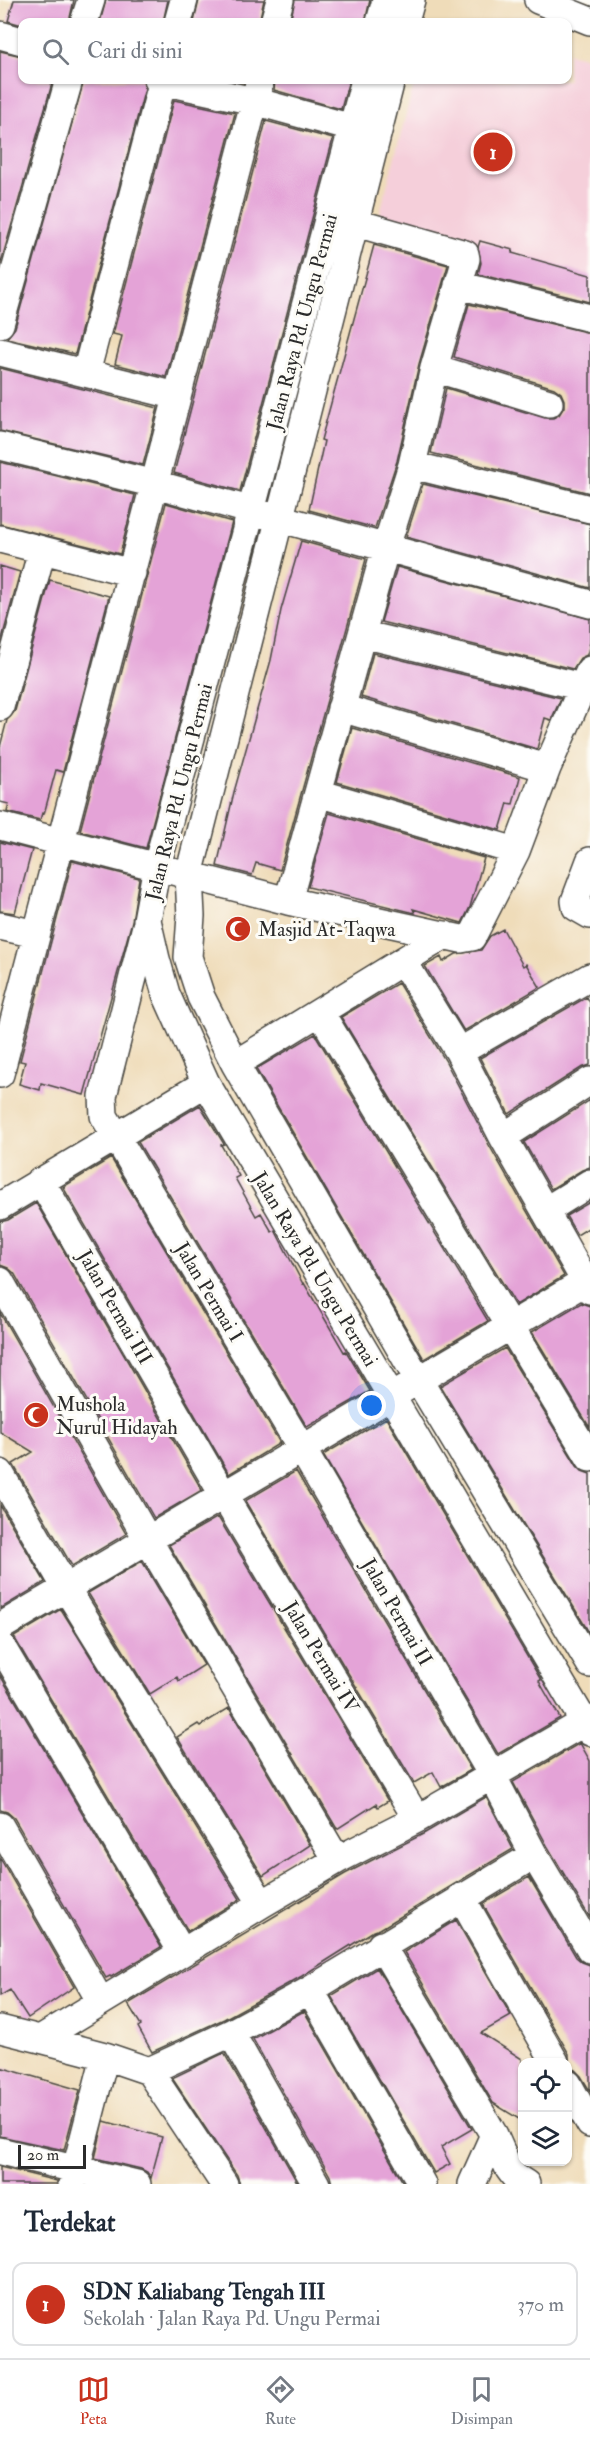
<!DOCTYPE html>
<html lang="id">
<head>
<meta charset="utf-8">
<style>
  body { margin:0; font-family:"IM FELL Double Pica",serif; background:#f2f2f3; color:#1f2937 }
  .controls { position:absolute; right:18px; bottom:18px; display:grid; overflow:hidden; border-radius:12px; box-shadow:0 2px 4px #0004 }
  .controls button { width:54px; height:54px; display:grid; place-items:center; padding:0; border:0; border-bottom:2px solid #e0e1e3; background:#fff; color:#1f2937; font:30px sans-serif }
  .scale { position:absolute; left:18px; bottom:15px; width:68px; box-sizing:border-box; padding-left:6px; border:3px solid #2b2b2b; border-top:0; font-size:16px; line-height:21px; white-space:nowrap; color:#2b2b2b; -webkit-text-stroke:4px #fdfcf7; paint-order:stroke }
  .you { position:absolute; left:372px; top:1406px; width:21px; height:21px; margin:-15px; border:4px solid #fff; border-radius:50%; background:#1a73e8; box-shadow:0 0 0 9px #1a73e833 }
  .badge { display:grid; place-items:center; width:39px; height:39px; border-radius:50%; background:#c8321e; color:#fff; font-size:20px; font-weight:700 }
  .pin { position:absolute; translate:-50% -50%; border:3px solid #fff; box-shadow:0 2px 6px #0006 }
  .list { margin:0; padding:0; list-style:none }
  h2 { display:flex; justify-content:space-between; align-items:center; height:78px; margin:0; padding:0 24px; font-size:26px }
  h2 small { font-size:20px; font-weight:400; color:#747a83 }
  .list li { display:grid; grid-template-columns:39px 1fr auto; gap:18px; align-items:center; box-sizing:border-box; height:84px; margin:0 12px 12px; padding:0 12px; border:2px solid #e0e1e3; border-radius:12px }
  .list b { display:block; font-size:22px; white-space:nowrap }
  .list p { margin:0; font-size:20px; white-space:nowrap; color:#747a83 }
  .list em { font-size:20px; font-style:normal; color:#747a83 }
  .icon { flex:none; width:33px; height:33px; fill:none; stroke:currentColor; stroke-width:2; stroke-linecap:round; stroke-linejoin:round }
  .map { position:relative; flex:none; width:590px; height:2184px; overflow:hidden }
  .search { position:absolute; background:#fff; box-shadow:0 2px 4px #0004; left:18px; right:18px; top:18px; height:66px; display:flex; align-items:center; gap:15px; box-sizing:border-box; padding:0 21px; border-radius:12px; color:#747a83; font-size:22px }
  .sheet { height:174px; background:#fff }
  nav { display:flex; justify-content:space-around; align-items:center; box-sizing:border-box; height:84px; border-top:2px solid #e0e1e3; background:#fff; font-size:16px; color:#747a83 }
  nav a { display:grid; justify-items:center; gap:3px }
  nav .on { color:#c8321e }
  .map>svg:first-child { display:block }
</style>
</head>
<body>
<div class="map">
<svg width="590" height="2184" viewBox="0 0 590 2184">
  <rect width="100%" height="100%" fill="#fdfcf7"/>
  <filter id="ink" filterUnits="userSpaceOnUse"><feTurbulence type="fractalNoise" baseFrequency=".0167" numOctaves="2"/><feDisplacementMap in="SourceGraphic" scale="12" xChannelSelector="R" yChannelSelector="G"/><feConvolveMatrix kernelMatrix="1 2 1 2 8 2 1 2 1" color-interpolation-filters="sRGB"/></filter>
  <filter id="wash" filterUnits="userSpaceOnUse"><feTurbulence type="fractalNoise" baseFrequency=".008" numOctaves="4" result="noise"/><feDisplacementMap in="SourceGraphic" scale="24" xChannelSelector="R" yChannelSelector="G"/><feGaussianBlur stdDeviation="1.35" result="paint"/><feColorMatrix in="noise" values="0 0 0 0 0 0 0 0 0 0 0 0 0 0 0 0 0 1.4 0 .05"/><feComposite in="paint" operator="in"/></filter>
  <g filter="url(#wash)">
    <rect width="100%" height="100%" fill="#efdcb9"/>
    <!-- built -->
    <path fill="#f5cfda" d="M568,53L590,58V281L377,224L415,80H568Z"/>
    <g id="blocks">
      <!-- building -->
      <path fill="#e4a3d7" d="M14,0H74L69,22H22V25L8,21Z
        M106,0H168L163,22H100Z
        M199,0H264L259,22H194Z
        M295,0H370L365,22H290Z
        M0,51L22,56V80H53L0,266Z
        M84,80H143L145,88L75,354L7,338L15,328Z
        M275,80H349L341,109L274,90Z
        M174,100L235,113L166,377L115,364L122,336L113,334Z
        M266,121L333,139L240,491L174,473Z
        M480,241L513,250L512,253L590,275V302L478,274L481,263L478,247Z
        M374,245L448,265L419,364L397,461L375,528L309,510L324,441L321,440Z
        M469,304L590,333V493L431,453L446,388L545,418H553L559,415L564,407V400L561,393L554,388L454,357Z
        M0,368L158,408L143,465L0,431Z
        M0,462L135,495L120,554L0,524Z
        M423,484L590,524V588L406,537Z
        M166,503L232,522L146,848L80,831Z
        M301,541L366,559L280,870L256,863L252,875L217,866L234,792L271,660L281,610Z
        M0,566L20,572L0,646Z
        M397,567L590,619V642L587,655L580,658L573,669L381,622Z
        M50,580L109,596L63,772L56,770L44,814L42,813L40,820L7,812L9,804L0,802V747L7,720L15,711Z
        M373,653L561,698L551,720L545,718L537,749L361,697Z
        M352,728L520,777L513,804L508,803L500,830L337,782Z
        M329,813L484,858L470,907L462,923L413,909L415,913L308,887Z
        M0,842L32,850L15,913L0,911Z
        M72,861L139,878L132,921L84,1095L41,1083L40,1090L19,1084L25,1062L20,1061Z
        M503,929L523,966L526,964L540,987L464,1031L425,966L441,957L443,962L456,954L481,950L490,936Z
        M398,983L445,1060L489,1145L564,1276L516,1305L341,1017Z
        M587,997L590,1003V1065L581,1068L509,1114L480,1058Z
        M315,1034L488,1321L424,1359L256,1069Z
        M590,1100V1167L582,1170L551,1189L524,1142Z
        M200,1105L224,1144L221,1145L239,1176L235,1178L256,1216L261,1213L272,1232L275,1230L303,1284L304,1283L344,1352L346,1351L370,1391L307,1427L138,1142Z
        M111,1158L280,1443L229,1474L63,1187Z
        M590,1202V1227L577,1235L566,1216Z
        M36,1203L202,1490L154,1518L14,1273L8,1268L0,1265V1222L8,1220Z
        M581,1303L590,1306V1428L532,1332Z
        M0,1313L126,1534L72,1566L13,1464L33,1452L0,1432Z
        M505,1348L577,1466L582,1471L590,1474V1634L440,1386Z
        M386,1418L541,1680L539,1681L560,1718L498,1754L323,1455Z
        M296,1471L471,1770L441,1787L433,1772L414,1783L245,1501Z
        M0,1505L45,1582L0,1609Z
        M218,1517L388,1801L378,1807L376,1804L337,1829L169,1545Z
        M142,1561L204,1665L179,1681L177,1677L150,1694L88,1593Z
        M61,1609L240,1899L188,1931L14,1637Z
        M0,1675L161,1947L111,1977L110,1976L106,1978L14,1818L7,1812L0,1810Z
        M229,1708L310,1845L263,1876L177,1737L198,1724L200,1726Z
        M580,1743L590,1761V1918L548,1847L513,1782Z
        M486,1797L513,1849L380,1929L372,1932L302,1976L224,2019L152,2052L138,2027L141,2025L128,2004L345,1874L425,1833Z
        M0,1858L74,1987L28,2018L10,1990L0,1996Z
        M529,1877L576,1957L582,1962L590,1965V2091L581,2076L571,2066L569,2067V2054L483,1904Z
        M456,1920L511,2016L481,2033L522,2059V2121L493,2103L404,1952Z
        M377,1968L472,2129L441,2147L450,2164L434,2173L331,1996Z
        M304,2011L404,2184H332L330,2176L253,2039Z
        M224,2053L298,2184H240L237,2175L172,2078Z
        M0,2067L80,2090L64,2150L0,2136Z
        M104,2121L162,2137L151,2178L147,2172L141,2169L95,2158Z
        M0,2167L57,2181V2184H0Z"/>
    </g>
  </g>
  <g filter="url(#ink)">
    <use href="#blocks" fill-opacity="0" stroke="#484640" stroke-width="1.5"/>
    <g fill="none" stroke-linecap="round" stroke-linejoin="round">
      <!-- minor casing -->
      <g stroke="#484640" stroke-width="30">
        <path id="minor" d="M538,0L590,21
          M84,22L91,0
          M178,22L184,0
          M274,22L280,0
          M380,22L386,0
          M405,22L411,0
          M0,35L22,41
          M158,80L254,101L352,128
          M365,80L157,866L147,920L156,959L166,994L206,1083L590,1732
          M391,80L189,875L191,916L188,957L201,997L235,1064L419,1381L590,1664
          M458,285L590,318
          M0,324L69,80
          M0,352L177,396
          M434,368L549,403
          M86,373L163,80
          M0,446L155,484L590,604
          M412,465L590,509
          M0,539L132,573
          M362,634L582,687
          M0,707L42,550
          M341,708L547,768
          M318,793L516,851
          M0,826L288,901L461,939L472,937L516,851L547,768L590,670
          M590,861L575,901L576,907L590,915
          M288,901L386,547L412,465L434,368L466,259L465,254L356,223
          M0,926L36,934
          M146,926L103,1096L104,1116L302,1449L492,1775L534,1855L590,1949
          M403,961L459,1052L503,1137L590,1290
          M320,1012L590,1458
          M459,1052L590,977
          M235,1064L445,935
          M0,1074L260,80
          M503,1137L590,1081
          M41,1181L224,1496L417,1819
          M0,1206L206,1083
          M545,1211L590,1183
          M0,1281L148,1540L337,1860
          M0,1473L66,1588L262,1904
          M0,1627L590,1279
          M0,1644L182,1952
          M0,1826L101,2002
          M461,1897L555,2062
          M381,1945L494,2135L509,2169L515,2177L526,2184
          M310,1990L422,2184
          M0,2029L40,2039L262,1904L337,1860L417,1819L590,1719
          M231,2033L316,2184
          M40,2039L105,2056L149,2071L231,2033L310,1990L534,1855
          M149,2071L224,2184
          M568,2084L590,2124
          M0,2151L137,2184
          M72,2184L105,2056
          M472,2184L494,2135"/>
      </g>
      <!-- minor -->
      <use href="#minor" stroke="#fff" stroke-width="27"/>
    </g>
  </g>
  <!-- icons -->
  <defs>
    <g id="mosque-disc" transform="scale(1.35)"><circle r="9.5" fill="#c8321e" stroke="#fdfcf7"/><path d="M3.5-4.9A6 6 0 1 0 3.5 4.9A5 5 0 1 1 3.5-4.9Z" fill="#fff"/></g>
  </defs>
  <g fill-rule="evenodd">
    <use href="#mosque-disc" x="238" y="929"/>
    <use href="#mosque-disc" x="36" y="1415"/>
  </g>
  <g text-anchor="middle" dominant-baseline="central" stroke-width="6" stroke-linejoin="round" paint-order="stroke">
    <!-- street labels -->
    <g font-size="20" fill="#2b2b2b" stroke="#fdfcf7">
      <text transform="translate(302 322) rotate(-75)">Jalan Raya Pd. Ungu Permai</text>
      <text transform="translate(179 792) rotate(-76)">Jalan Raya Pd. Ungu Permai</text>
      <text transform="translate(315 1269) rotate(59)">Jalan Raya Pd. Ungu Permai</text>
      <text transform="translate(209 1292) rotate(59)">Jalan Permai I</text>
      <text transform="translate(115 1307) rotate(60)">Jalan Permai III</text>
      <text transform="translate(397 1612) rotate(60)">Jalan Permai II</text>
      <text transform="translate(321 1657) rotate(59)">Jalan Permai IV</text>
    </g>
    <!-- poi labels -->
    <g font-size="20" fill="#2b2b2b" stroke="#fdfcf7" text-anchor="start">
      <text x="258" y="929">Masjid At-Taqwa</text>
      <text x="56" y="1404">Mushola<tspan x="56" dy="23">Nurul Hidayah</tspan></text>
    </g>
  </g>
</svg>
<div class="controls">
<button><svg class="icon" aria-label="locate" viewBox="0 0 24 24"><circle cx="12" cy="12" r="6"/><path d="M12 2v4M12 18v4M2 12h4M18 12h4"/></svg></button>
<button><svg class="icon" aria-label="layers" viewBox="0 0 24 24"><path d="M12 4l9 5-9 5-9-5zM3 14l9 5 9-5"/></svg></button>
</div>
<div class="scale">20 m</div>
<div class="you"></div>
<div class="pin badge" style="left:493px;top:152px">1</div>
<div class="search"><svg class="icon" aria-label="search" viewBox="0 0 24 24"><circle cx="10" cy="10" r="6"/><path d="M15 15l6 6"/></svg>Cari di sini</div>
</div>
<section class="sheet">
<h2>Terdekat<small></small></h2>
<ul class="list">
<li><span class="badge">1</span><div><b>SDN Kaliabang Tengah III</b><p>Sekolah · Jalan Raya Pd. Ungu Permai</p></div><em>370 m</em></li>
</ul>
</section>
<nav>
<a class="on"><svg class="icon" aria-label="map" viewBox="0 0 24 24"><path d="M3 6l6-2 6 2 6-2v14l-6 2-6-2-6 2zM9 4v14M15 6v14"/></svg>Peta</a>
<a><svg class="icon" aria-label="directions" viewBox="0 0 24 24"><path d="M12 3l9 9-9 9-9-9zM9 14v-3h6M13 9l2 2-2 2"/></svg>Rute</a>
<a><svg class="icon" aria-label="saved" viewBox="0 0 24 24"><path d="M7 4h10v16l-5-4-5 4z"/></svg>Disimpan</a>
</nav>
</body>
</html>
